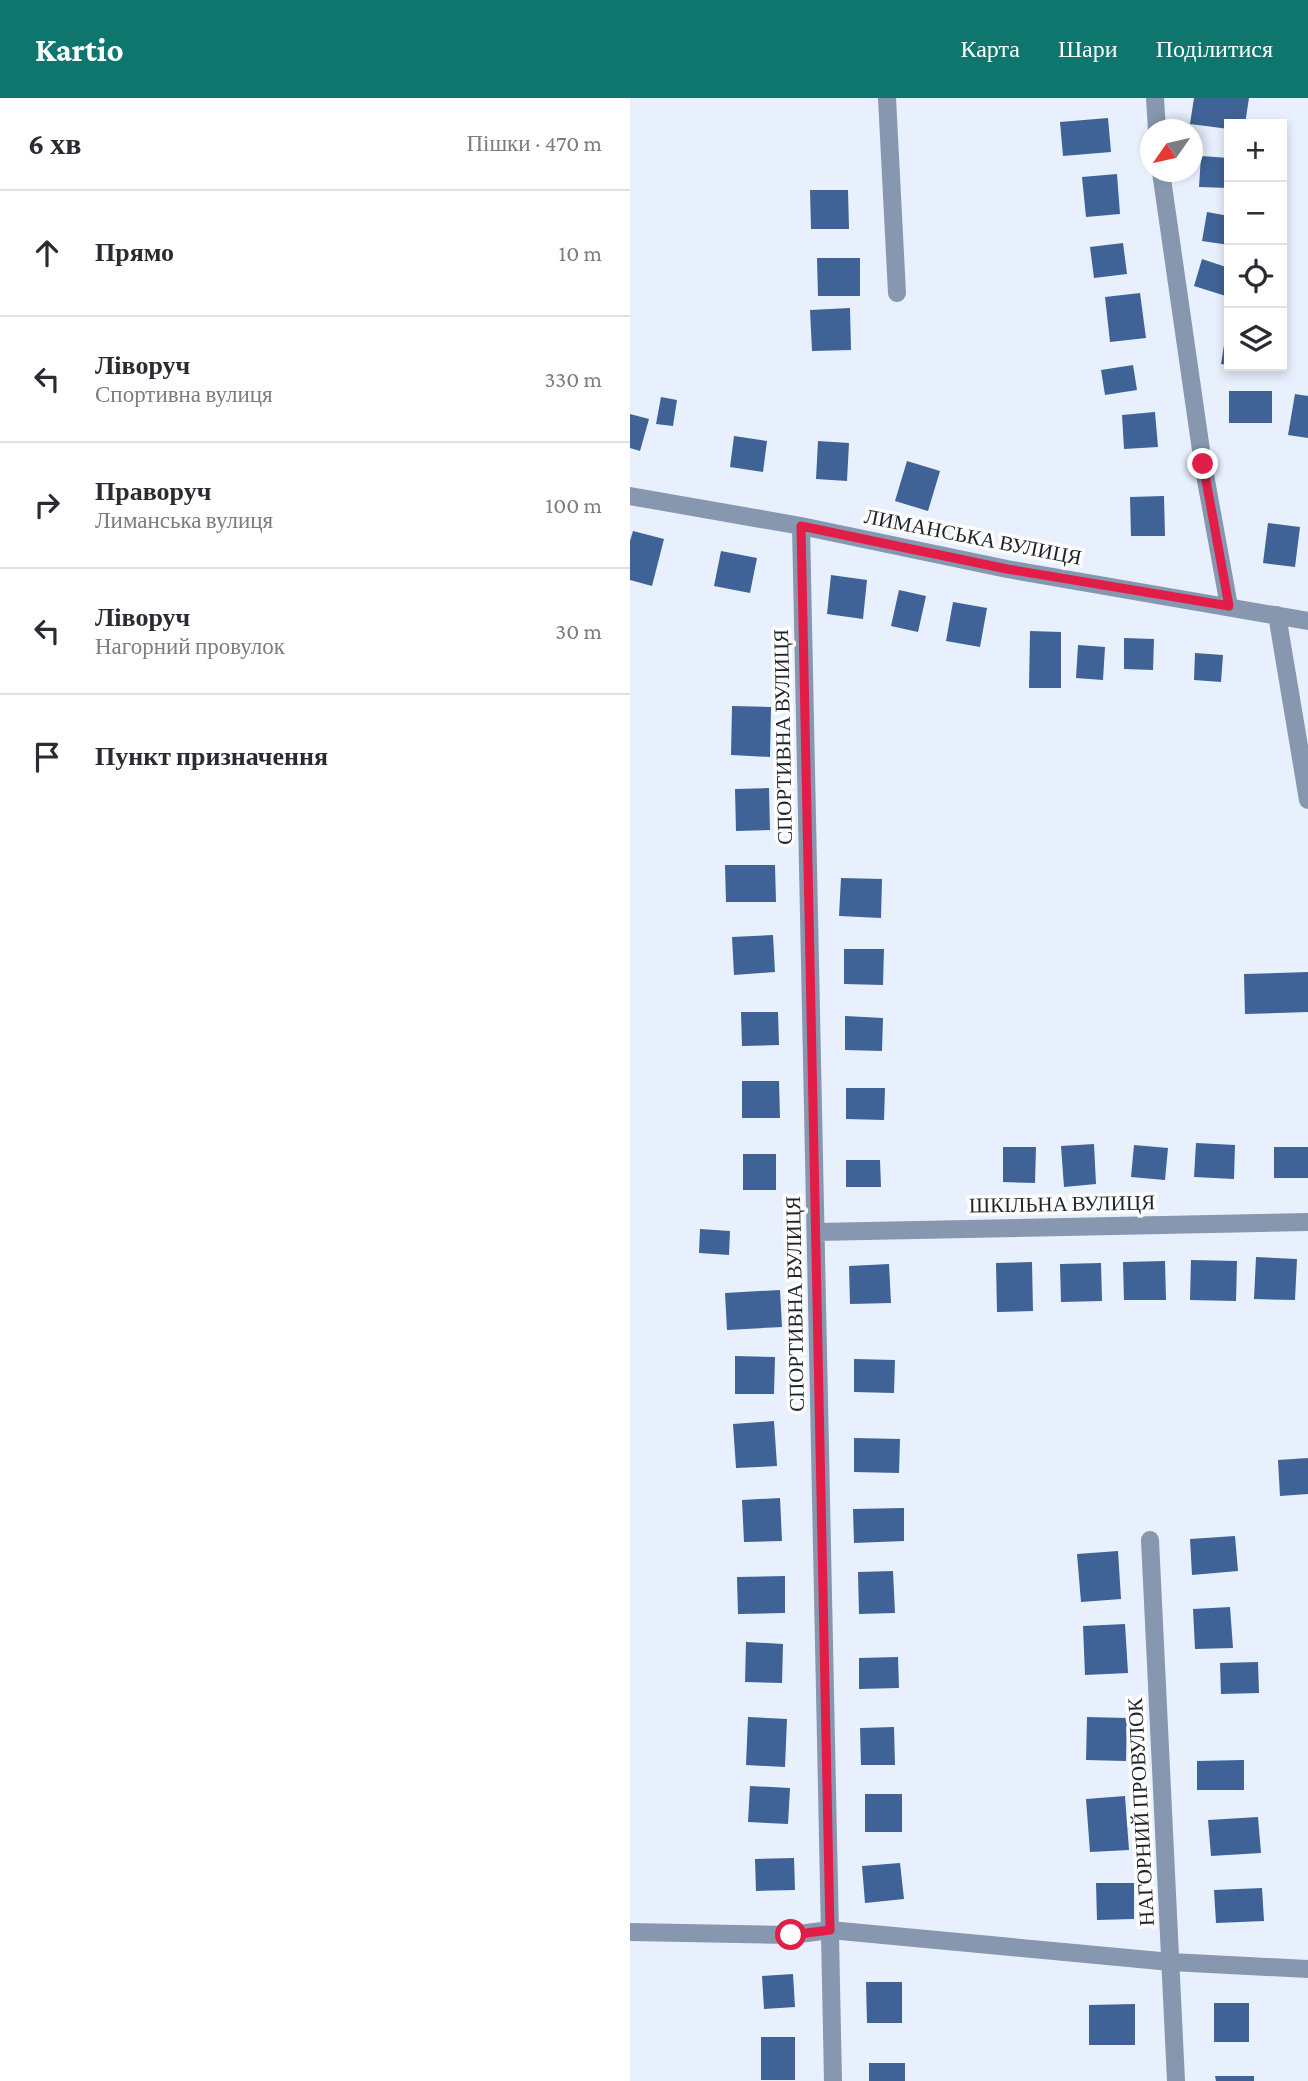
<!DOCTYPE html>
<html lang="uk">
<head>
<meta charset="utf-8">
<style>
  body { margin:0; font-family:"Crimson Pro",serif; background:#f7f7f7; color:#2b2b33 }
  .controls { position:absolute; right:21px; top:21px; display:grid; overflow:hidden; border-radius:0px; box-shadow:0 4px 10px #0003 }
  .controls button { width:63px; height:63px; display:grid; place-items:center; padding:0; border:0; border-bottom:2px solid #e1e1e2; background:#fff; color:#2b2b33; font:35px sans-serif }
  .compass { position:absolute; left:510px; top:21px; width:63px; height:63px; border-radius:50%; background:#fff; box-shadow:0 4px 10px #0003; rotate:236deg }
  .stop { position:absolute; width:21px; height:21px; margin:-16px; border:5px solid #e11d48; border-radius:50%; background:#fff }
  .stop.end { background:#e11d48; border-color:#fff; box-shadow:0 2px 7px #0008 }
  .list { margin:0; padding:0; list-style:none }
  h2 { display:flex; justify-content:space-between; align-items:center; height:91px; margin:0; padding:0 28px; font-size:30px }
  h2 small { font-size:23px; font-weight:400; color:#7c7c81 }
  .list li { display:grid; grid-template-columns:46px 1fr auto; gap:21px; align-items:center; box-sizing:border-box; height:126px; padding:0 28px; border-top:2px solid #e1e1e2 }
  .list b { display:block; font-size:26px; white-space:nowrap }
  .list p { margin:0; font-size:23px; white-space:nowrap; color:#7c7c81 }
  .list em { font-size:23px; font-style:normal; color:#7c7c81 }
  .icon { flex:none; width:38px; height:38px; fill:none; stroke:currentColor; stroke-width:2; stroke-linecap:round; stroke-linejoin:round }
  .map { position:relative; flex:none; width:678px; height:1983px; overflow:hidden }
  header { display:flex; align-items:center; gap:42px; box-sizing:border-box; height:98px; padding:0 35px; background:#0f766e; color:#fff }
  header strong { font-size:33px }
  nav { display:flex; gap:38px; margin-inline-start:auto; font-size:24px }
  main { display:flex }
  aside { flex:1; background:#fff }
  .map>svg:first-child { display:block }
</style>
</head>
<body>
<header>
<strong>Kartio</strong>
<nav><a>Карта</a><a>Шари</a><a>Поділитися</a></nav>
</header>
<main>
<aside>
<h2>6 хв<small>Пішки · 470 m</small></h2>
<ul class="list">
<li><svg class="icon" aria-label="ahead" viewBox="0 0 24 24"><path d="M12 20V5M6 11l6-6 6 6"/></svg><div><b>Прямо</b></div><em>10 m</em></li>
<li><svg class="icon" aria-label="left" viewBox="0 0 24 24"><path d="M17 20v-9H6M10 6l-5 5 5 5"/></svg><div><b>Ліворуч</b><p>Спортивна вулиця</p></div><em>330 m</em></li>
<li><svg class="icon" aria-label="right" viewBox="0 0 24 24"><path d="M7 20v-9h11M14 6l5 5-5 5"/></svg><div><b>Праворуч</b><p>Лиманська вулиця</p></div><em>100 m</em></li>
<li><svg class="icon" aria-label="left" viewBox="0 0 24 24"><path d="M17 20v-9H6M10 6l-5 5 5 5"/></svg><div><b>Ліворуч</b><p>Нагорний провулок</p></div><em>30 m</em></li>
<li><svg class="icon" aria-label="arrive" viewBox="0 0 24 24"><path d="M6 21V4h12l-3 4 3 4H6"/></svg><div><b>Пункт призначення</b></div></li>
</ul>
</aside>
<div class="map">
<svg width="678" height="1983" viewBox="0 0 678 1983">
  <rect width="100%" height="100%" fill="#e8f0fd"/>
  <!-- building -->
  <path fill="#3f6396" d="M564,0H619L615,26H599V31L560,26Z
    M478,20L481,54L433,58L430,24Z
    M571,58L599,60V90L569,89Z
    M487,76L490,116L456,119L452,79Z
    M180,92H218L219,131H181Z
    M577,114L599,118V147L572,143Z
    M493,145L497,176L464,180L460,149Z
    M187,160H230V198H188Z
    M572,161L599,170V199L564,188Z
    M510,195L516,240L480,244L475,199Z
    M220,210L221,252L182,253L180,212Z
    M597,228L599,229V267L591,266Z
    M503,267L507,292L475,297L471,272Z
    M599,293H642V325H599Z
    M665,296L678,298V340L658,337Z
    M31,299L47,302L43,328L26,326Z
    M525,314L528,349L494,351L492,317Z
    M0,316L19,321L10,353L0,350Z
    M104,338L137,343L133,374L100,369Z
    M188,343L219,345L217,383L186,381Z
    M277,363L310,373L298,413L265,403Z
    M534,398L535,438H501L500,399Z
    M638,425L670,429L665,469L633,465Z
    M3,433L34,441L22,488L0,482V443Z
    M91,453L127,460L120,495L84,488Z
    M201,477L237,482L233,521L197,516Z
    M269,492L296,498L288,534L261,528Z
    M323,504L357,510L350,549L316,543Z
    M400,533L431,534V590H399Z
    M494,540L524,541L523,572L494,571Z
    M448,547L475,549L473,582L446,580Z
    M565,555L593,557L591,584L564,582Z
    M102,608L141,609L140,659L101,657Z
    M139,690L140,732L106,733L105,691Z
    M95,767H145L146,804H96Z
    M211,780L252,781L251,820L209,818Z
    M143,837L145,874L104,877L102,839Z
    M214,851H254L253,887L214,886Z
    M678,874V914L615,916L614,876Z
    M111,914H148L149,947L112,948Z
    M215,918L253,920L252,953L215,952Z
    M112,983H149L150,1020H112Z
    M216,990H255L254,1022L216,1021Z
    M566,1045L605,1047L604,1081L564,1079Z
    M464,1046L466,1086L434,1089L431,1048Z
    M504,1047L538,1050L535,1082L501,1079Z
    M373,1049H406L405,1085L373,1084Z
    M644,1049H678V1080H644Z
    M113,1056H146V1092H113Z
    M216,1062H250L251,1089H216Z
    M70,1131L100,1133L99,1157L69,1155Z
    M626,1159L667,1161L665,1202L624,1201Z
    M561,1162L607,1163L606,1203L560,1202Z
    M535,1163L536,1202H494L493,1164Z
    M402,1164L403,1213L367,1214L366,1165Z
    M471,1165L472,1203L431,1204L430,1166Z
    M259,1166L261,1205L220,1206L219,1168Z
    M150,1192L152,1229L97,1232L95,1195Z
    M105,1258L145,1259L144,1296H105Z
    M224,1261L265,1262L264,1295L224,1294Z
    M144,1323L147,1368L106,1370L103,1326Z
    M224,1340L270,1341L269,1375L224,1374Z
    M678,1360V1396L650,1398L648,1362Z
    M150,1400L152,1443L114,1444L112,1402Z
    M274,1410V1443L224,1445L223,1411Z
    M605,1438L608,1473L562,1477L560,1441Z
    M488,1453L491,1501L451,1504L447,1456Z
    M263,1473L265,1515L229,1516L228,1474Z
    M155,1478V1515L108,1516L107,1479Z
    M600,1509L603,1550L565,1551L563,1511Z
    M495,1526L498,1575L455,1577L453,1528Z
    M116,1544L153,1546L152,1585L115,1584Z
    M268,1559L269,1590L229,1591V1560Z
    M628,1564L629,1595L591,1596L590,1565Z
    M118,1619L157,1621L155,1669L116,1667Z
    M457,1619L497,1620L496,1663L456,1662Z
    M264,1629L265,1667H231L230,1630Z
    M614,1662V1692H567V1663Z
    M120,1688L160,1690L158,1726L118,1724Z
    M235,1696H272V1734H235Z
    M495,1698L499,1752L460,1754L456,1701Z
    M628,1719L631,1755L581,1758L578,1722Z
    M164,1760L165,1792L126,1793L125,1761Z
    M270,1765L274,1801L235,1805L232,1768Z
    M466,1785H504V1821L467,1822Z
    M632,1790L634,1823L586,1825L584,1792Z
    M163,1876L165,1909L134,1911L132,1878Z
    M236,1884H272V1925H237Z
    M584,1905H619V1944H584Z
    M505,1906V1947H459V1907Z
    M131,1939H165V1982H131Z
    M239,1965H275V1983H239Z
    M585,1978H624V1983H586Z"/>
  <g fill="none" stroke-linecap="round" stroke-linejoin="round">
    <!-- minor -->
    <path stroke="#8697af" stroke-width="18" d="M257,0L267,195
      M525,0L527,32
      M531,74L573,366L599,508
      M0,398L171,428L377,471L678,523
      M171,428L203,1983
      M647,517L678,702
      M186,1134L678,1124
      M520,1442L546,1983
      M0,1834L161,1837L200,1832L541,1864L678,1871"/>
  </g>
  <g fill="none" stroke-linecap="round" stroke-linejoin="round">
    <!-- route -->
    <path stroke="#e11d48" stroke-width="9" d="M161,1837L200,1832L171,428L377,471L599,508L573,366"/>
  </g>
  <g text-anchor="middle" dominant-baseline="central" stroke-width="7" stroke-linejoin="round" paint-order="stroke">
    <!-- street labels -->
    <g font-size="21" fill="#1f2328" stroke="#fdfdfd">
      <text transform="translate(343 439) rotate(11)">ЛИМАНСЬКА ВУЛИЦЯ</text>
      <text transform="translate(153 639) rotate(-91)">СПОРТИВНА ВУЛИЦЯ</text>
      <text transform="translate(432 1106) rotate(-1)">ШКІЛЬНА ВУЛИЦЯ</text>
      <text transform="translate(165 1206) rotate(-91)">СПОРТИВНА ВУЛИЦЯ</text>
      <text transform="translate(511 1714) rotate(-93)">НАГОРНИЙ ПРОВУЛОК</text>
    </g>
  </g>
</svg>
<div class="controls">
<button>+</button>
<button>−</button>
<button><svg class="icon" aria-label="locate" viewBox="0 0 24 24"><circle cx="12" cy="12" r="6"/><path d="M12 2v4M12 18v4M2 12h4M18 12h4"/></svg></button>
<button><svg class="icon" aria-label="layers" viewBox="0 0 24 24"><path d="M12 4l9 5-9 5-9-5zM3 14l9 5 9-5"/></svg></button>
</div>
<svg class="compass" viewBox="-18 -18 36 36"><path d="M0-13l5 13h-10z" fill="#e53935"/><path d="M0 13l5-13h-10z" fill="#7c7c81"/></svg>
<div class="stop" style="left:161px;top:1837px"></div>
<div class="stop end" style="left:573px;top:366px"></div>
</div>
</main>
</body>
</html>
